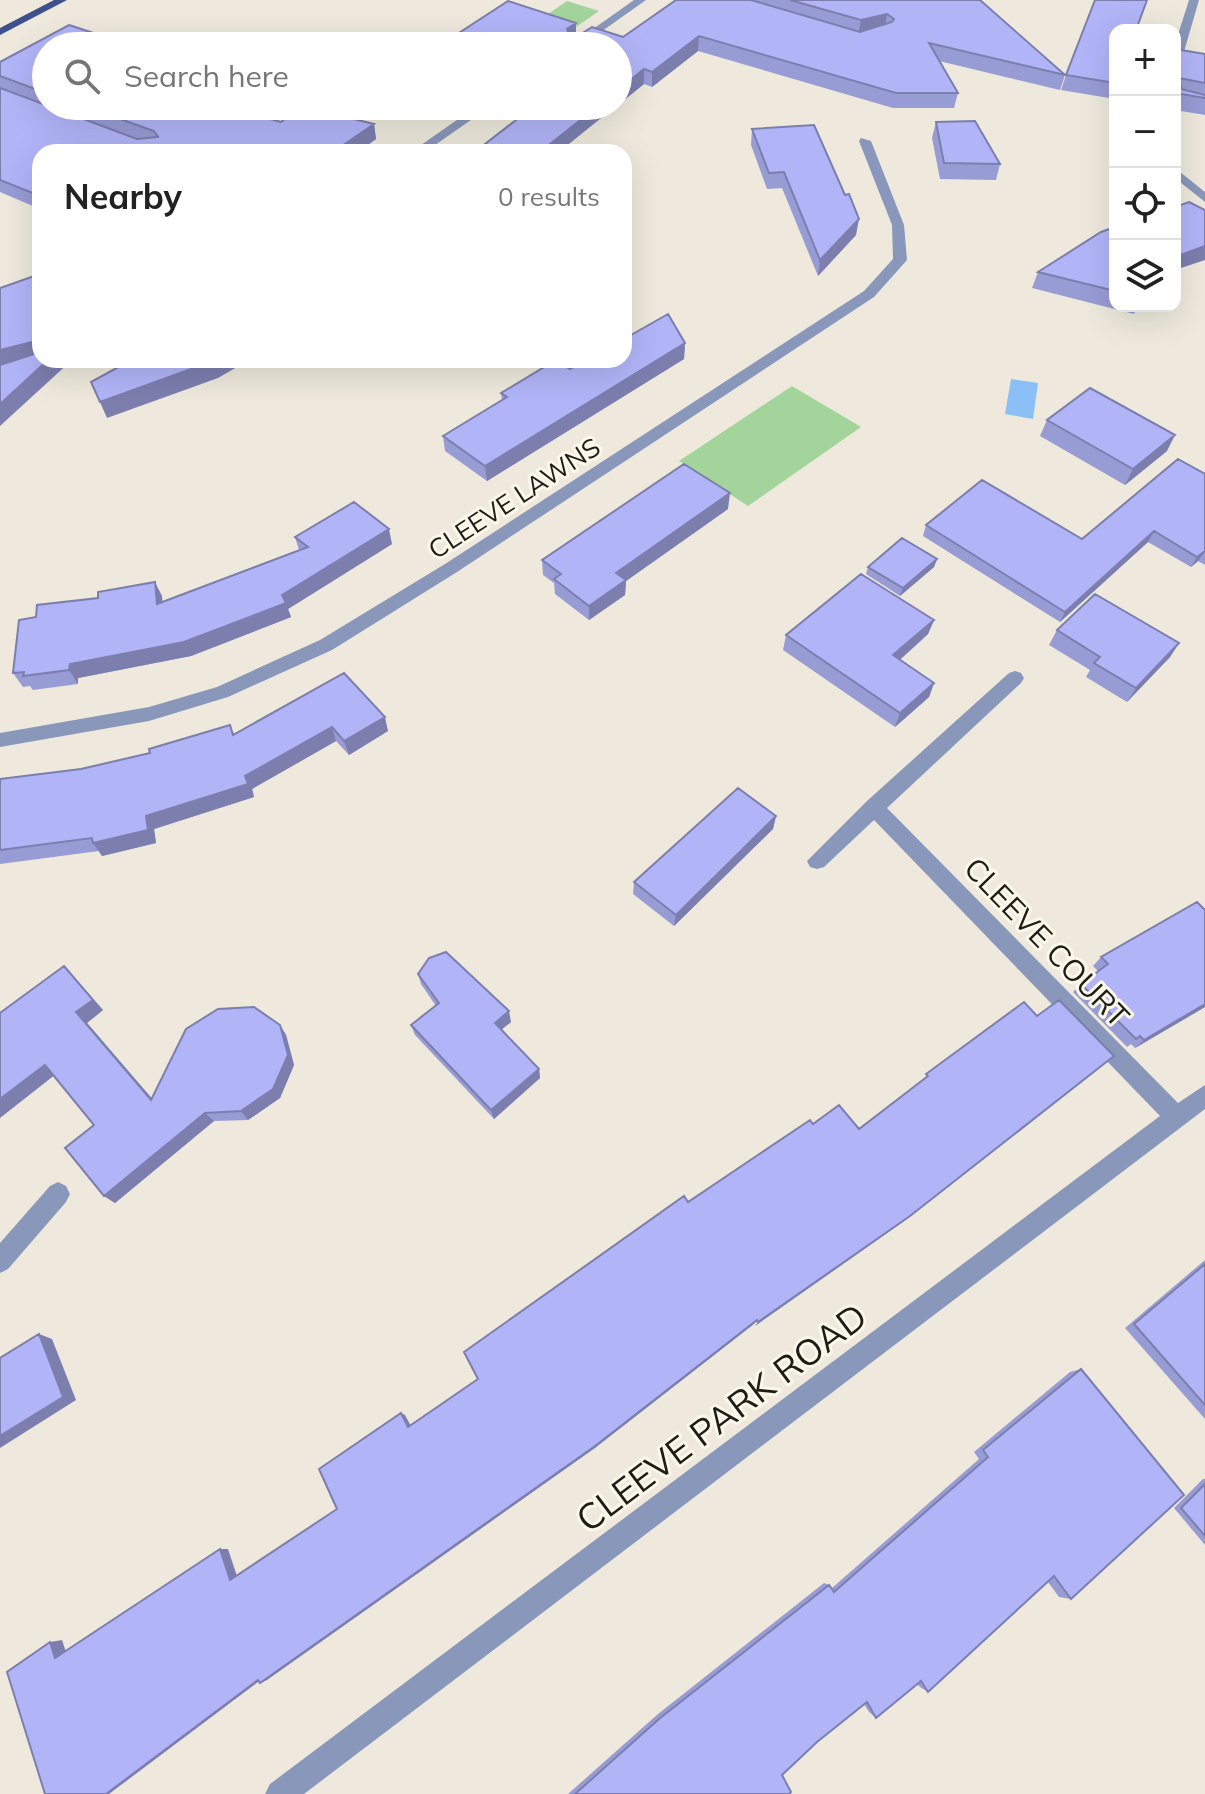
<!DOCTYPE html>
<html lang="en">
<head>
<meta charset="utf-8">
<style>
  body { margin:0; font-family:Mulish,sans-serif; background:#f2f2f2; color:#222 }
  .controls { position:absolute; right:24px; top:24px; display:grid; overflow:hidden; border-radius:16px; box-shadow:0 8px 32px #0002 }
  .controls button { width:72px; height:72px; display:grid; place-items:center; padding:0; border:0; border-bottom:2px solid #e0e0e0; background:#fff; color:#222; font:40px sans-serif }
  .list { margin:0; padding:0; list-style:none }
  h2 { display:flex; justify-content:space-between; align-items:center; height:104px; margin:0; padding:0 32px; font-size:34px }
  h2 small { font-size:26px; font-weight:400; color:#767676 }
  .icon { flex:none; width:44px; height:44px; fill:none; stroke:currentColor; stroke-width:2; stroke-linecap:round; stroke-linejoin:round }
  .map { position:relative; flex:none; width:1205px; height:1794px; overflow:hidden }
  .search { position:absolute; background:#fff; box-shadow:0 8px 32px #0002; left:32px; top:32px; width:600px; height:88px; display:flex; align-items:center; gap:20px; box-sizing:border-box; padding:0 28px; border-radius:44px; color:#767676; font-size:30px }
  .panel { position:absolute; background:#fff; box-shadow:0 8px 32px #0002; left:32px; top:144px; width:600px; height:224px; border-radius:24px }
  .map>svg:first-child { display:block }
</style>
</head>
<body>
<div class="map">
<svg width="1205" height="1794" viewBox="0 0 1205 1794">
  <rect width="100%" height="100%" fill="#eee9dc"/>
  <!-- green -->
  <path fill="#a3d49b" d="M567,1L599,11L573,29L541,19Z
    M792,386L861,427L748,506L679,461Z"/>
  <!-- water -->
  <path fill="#8ac0f5" d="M1011,379L1038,383L1033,419L1005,414Z"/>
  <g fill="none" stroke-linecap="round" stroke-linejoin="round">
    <!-- lane -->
    <path fill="#8997ba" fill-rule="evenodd" d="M58,1182L66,1186L70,1194L66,1202L8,1269L0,1273V1243L50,1186Z"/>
    <!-- street -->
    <path fill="#8997ba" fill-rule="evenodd" d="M634,0H646L581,46H569Z
      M1189,0H1199L1181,62L1175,65V44Z
      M477,106H491L425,152H411Z
      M861,138L871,141L904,225L907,260L874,297L457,572L332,650L228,697L149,721L0,747V733L149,707L217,687L320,640L445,564L864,291L893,259L892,225L859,141Z
      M1175,168L1205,192V202L1175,178Z
      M1015,671L1021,673L1024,678L1021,683L887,808L1178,1103L1205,1085V1109L304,1794H265L270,1784L1160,1116L874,820L824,867L817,869L810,867L807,861L867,801L1009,673Z"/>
    <!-- primary -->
    <path fill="#3d528d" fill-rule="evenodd" d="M54,0H67L0,35V28Z"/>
  </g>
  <!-- wall -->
  <path fill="#989cd5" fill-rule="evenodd" d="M676,0H980L1065,75L1060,90L939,61L958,93L954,108H893L698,51L652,87L644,84L618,105V46L576,34L623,37Z
    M69,25L121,42L123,46H46V106H222L281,122L301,106L374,124L376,139L358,152H40V209L0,192V62ZM50,107L139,139H137Z
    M1115,30V99L1061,90L1066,75Z
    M1175,49L1205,54V115L1175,110Z
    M936,122L1000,164L996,180L940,179L932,138Z
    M752,129L845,195L856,235L818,276L782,188L767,189L751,145Z
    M1115,227V306H1138L1134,314L1032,288L1038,272Z
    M40,274V360L0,426Z
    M685,343L684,359L487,481L445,451L443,436L502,400L501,393L570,369Z
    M1047,420L1167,451L1125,485L1040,436Z
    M1205,474V565L1198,561L1191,567L1148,542L1060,622L923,536L926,525L1082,539Z
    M728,509L626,581L625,595L589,620L555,594L554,583L543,575L542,560Z
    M295,537L392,544L288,609L291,617L191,656L78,678V684L33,690L30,686L23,687L13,673L162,596V602L299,550Z
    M937,559L934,567L900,596L866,574L868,567Z
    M934,620L928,634L900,660L934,683L929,697L895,727L783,650L786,635Z
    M1057,630L1179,643L1170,657L1127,702L1086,677L1090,670L1049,645Z
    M344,673L388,731L349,755L336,741L252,789L254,797L154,829L156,843L102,856L99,851L0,864V779L81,769L150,753L230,725L234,734Z
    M776,816L773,829L674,926L633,894L634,882Z
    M1101,957L1205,1007L1135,1048L1131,1044L1127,1047L1073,992L1081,984L1098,971L1093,966Z
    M64,966L103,1010L87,1023L152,1099L280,1025L286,1035L294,1065L280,1098L248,1120L214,1121L115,1203L104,1196L94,1125L54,1076Z
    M418,974L511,1022L501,1030L539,1069L540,1078L494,1119L415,1035L411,1025L436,1006L421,984Z
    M1205,1260V1419L1125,1328Z
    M1081,1369L1071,1599L1059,1597L1048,1582L928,1692L920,1687L917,1684L876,1718L869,1712L864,1704L817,1742L782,1775L789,1794H568L658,1714L824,1583L829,1585L832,1588L979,1459L974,1452L1070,1372Z
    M1203,1479H1205V1545L1174,1508Z"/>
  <!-- shaded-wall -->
  <path fill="#7c7fae" d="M887,14L885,28L858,35L861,20Z
    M576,23V37L567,44V29Z
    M699,36L698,51L652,87V72Z
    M644,69V84L618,105V90Z
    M598,106H616L559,152H540Z
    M374,124L376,139L358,152H333Z
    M859,219L856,235L818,276L820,260Z
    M1205,246V260L1175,270V257Z
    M32,342L39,357L0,368V350Z
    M685,343L684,359L487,481L485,466Z
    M48,360H72L0,426V404Z
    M216,360H249L218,378L107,418L100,402Z
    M1175,435L1167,451L1125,485L1133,469Z
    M730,493L728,509L626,581L625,595L589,620V606L616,573Z
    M389,529L392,544L288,609L291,617L191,656L78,678V684L69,670L70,664L282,595Z
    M1154,531L1148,542L1060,622L1065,612Z
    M1205,551L1198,561L1191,567L1197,557Z
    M937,559L934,567L900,596L903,588Z
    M155,582L162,596L164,619L157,604Z
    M934,620L928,634L888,670L893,655Z
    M1179,643L1170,657L1127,702L1136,688Z
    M934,683L929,697L895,727L900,713Z
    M385,717L388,731L349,755L344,741Z
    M332,727L336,741L252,789L254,797L154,829L156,843L102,856L93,843L146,816L245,776Z
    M776,816L773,829L674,926L676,915Z
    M64,966L103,1010L87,1023L161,1109L151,1100L76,1012Z
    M1205,1004V1007L1135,1048L1144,1040Z
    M509,1011L511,1022L497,1033L495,1023Z
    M280,1025L286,1035L294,1065L280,1098L248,1120L241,1111Z
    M1114,1056L904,1221L755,1326L758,1322Z
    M45,1065L56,1074L0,1118V1099Z
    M539,1069L540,1078L494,1119L491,1110Z
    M205,1113L214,1121L115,1203L104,1196Z
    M757,1320L754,1324L595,1448L267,1680L260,1683Z
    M39,1334L52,1339L76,1400L0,1448V1436Z
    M401,1413L405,1415L412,1428L408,1427Z
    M220,1549H228L238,1579L230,1580Z
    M62,1640L67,1655L55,1658L50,1642Z
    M266,1676L109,1794H106L258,1680Z"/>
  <!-- building -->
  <path fill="#b1b5f8" stroke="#7c7fae" stroke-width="2" d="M676,0H751L860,32L892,22L894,19L887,14L861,20L790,0H980L1065,75L929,43L958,93H896L699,36L652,72L644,69L618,90V46H439L508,1L576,23L567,29L569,34H581L592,27L623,37Z
    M1095,0H1147L1136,30H1115V83L1066,75Z
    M69,25L121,42L114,46H46V93L0,76V62Z
    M1175,49L1205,54V83L1179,78L1181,89L1205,95V98L1175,93Z
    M0,88L137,139L158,137L154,131L84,106H222L281,122L301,106L374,124L333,152H40V196L0,180Z
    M534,106H598L540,152L476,151Z
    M975,121L1000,164L944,163L936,122Z
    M814,125L845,195L849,194L859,219L820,260L784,172L769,173L752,129Z
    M1189,202L1205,210V246L1175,257V207Z
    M1115,227V291L1038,272L1101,232Z
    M40,274V342H32L0,350V288Z
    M668,314L685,343L485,466L443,436L507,397L501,393L556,360L570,369L586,360H624V339Z
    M40,352V360H48L0,404V365Z
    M131,360H216L100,402L91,382Z
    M1090,388L1175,435L1133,469L1047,420Z
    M1178,459L1205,474V551L1197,557L1154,531L1065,612L926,525L982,480L1082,539Z
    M684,464L730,493L616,573L626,580L589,606L554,579L561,574L542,560Z
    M354,502L389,529L282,595L286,603L184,642L70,664L69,670L23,676L24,672L13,673L19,620L36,617L37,605L98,598V592L155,582L157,604L308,547L295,537Z
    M902,538L937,559L903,588L868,567Z
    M861,574L934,620L893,655L934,683L900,713L786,635Z
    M1095,594L1179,643L1136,688L1094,663L1100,657L1057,630Z
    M344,673L385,717L344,741L332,727L245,776L248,784L146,816L148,830L93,843L92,838L0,850V779L81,769L150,753L149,749L230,725L233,735Z
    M738,788L776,816L676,915L634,882Z
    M1197,902L1205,910V1004L1144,1040L1140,1036L1136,1039L1081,984L1108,964L1101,957Z
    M446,952L509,1011L495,1023L539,1069L491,1110L411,1025L439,1003L418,974L429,958Z
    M64,966L93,1000L76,1012L151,1100L186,1029L218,1009L254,1007L280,1025L288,1055L273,1089L241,1111L205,1113L104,1196L65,1148L94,1125L45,1065L0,1099V1013Z
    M1059,1000L1114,1056L910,1216L758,1322L757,1320L595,1446L260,1683L258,1680L106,1794H45L7,1672L50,1642L55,1658L220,1549L230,1580L337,1509L319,1469L401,1413L408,1427L478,1379L464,1352L684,1196L688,1202L810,1120L813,1124L839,1105L859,1129L928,1076L926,1074L1024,1002L1037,1016Z
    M1205,1264V1405L1134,1324Z
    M39,1334L63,1397L0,1436V1358Z
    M1081,1369L1184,1495L1071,1599L1054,1576L928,1692L921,1681L876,1718L867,1702L817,1742L782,1775L791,1792L789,1794H575L659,1719L829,1585L834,1592L988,1457L983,1450Z
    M1205,1484V1536L1181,1508Z"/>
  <g text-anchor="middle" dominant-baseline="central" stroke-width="6" stroke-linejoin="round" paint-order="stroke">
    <!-- far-street labels -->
    <g font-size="26" fill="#1e1c17" stroke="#fbf7e9">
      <text transform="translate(514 498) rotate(-33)">CLEEVE LAWNS</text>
    </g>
    <!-- street labels -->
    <g font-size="30" fill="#1e1c17" stroke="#fbf7e9">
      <text transform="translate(1047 942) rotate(46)">CLEEVE COURT</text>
    </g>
    <!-- near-street labels -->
    <g font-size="36" fill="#1e1c17" stroke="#fbf7e9">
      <text transform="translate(721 1417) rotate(-37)">CLEEVE PARK ROAD</text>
    </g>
  </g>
</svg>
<div class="controls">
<button>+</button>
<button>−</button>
<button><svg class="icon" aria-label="locate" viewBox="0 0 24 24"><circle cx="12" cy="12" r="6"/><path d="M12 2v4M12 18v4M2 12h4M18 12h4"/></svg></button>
<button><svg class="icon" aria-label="layers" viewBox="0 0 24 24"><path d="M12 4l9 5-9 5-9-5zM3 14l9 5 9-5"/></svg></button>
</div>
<div class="search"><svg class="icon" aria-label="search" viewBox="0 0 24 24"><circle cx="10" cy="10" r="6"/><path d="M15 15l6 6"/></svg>Search here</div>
<section class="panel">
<h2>Nearby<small>0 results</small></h2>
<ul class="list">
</ul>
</section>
</div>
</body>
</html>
